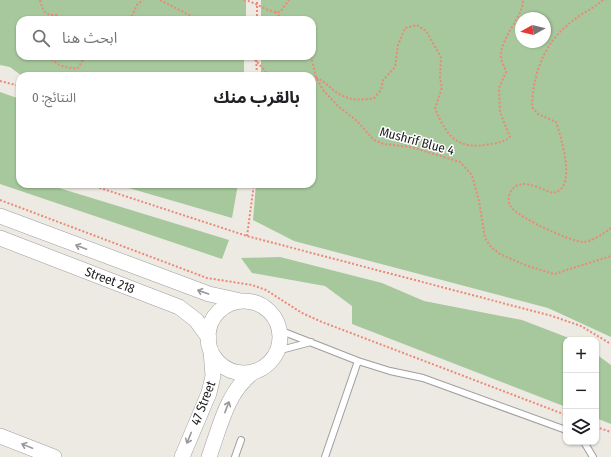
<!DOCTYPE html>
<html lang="ar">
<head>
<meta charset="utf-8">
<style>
  body { margin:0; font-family:"Fira Sans Condensed","Noto Sans Arabic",sans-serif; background:#f2f2f2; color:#202124; direction:rtl }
  .controls { position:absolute; right:12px; bottom:12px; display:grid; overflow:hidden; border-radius:8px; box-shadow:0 1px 3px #0004 }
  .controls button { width:36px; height:36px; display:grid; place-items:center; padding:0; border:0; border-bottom:1px solid #e0e0e0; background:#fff; color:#202124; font:20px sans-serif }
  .compass { position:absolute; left:515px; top:12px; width:36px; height:36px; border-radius:50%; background:#fff; box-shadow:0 1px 3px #0004; rotate:262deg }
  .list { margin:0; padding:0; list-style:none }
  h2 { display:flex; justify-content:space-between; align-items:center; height:52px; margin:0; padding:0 16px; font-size:17px }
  h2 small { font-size:13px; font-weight:400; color:#757577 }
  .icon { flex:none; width:22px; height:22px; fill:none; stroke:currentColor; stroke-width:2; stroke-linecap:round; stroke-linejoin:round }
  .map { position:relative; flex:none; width:611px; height:457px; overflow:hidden; direction:ltr }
  .search { position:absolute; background:#fff; box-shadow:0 1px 3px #0004; left:16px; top:16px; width:300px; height:44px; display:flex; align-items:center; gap:10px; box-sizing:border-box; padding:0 14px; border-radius:12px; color:#757577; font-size:15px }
  .panel { position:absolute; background:#fff; box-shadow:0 1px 3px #0004; left:16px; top:72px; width:300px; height:116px; border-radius:12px; direction:rtl }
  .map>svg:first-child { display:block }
</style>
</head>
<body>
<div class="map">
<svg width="611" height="457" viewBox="0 0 611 457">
  <rect width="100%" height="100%" fill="#edeae3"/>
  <!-- forest -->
  <path fill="#a6c89c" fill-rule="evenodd" d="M0,0H246V20H20V56H244V76H22L10,67L0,65Z
    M261,0H611V337L548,308L294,241L253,220L256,184H312V76H261V56H312V20H261ZM521,18H545V42H521Z
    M0,92L20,99V184H46L229,240L222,259L0,184Z
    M115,184H238L232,218Z
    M280,257L382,283L424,301L522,320L574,340H566V407L352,324V306L325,286L252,273L241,258Z
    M596,354L611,365V424L596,418Z"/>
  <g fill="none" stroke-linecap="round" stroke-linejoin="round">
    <!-- service casing -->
    <g stroke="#9e9e9e" stroke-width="8">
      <path id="service" d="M279,330L358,361
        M277,351L311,342
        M584,442L593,457
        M235,457L241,440
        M325,457L358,361L390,371L423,378L566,430"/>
    </g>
    <!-- tertiary casing -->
    <g stroke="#9e9e9e" stroke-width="16">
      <path id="tertiary" d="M0,216L209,294L241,301
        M0,238L179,307L196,320L209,338
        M208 337a36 36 0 1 1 72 0a36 36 0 1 1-72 0Z
        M0,436L54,457
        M182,457L209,393L213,376L211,351
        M209,457C220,427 227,390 255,371"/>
    </g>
    <!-- path -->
    <path stroke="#eb8976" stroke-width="2" stroke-dasharray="2 2" stroke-linecap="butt" d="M40,0C43,11 45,16 57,15L62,20
      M160,0L199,20
      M244,0C256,2 268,13 280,12L289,0
      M603,0C594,8 584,12 575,19C545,40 533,72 532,107L538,114L556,122C561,137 573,176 561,189C559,191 556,192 553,193C540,189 518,175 510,193C508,197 508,203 511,207C519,218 571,242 584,242C592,241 605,233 611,228
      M275,12L284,20
      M125,20L131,18L137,5L143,0
      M257,20V0
      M49,56C55,65 68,69 78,68L85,56
      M252,56L269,76
      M256,56L257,76
      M311,56L316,77L323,90L338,106L357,121L374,140L384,144L411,147L460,162L472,175L479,201L485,238L491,247L500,254L525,265L554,274L611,256
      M303,76H309
      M312,77C324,78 330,90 341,95C352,101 362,100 374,98L381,90L383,80L395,67L398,45L405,28L417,25L426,31L441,57L440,78L442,87L435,109C447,136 457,151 490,144C498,143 504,142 510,137L500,112L499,88L506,72C505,67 500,60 501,54C503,34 523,17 523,0
      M0,81L20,86
      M88,184L247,236L552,316L581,326L611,344
      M0,200L207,278L252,285L266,290L302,313L322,322L566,415
      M247,236L254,184
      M596,427L611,432"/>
    <!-- service -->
    <use href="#service" stroke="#fff" stroke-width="6"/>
    <!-- tertiary -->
    <use href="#tertiary" stroke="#fff" stroke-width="15"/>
  </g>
  <!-- one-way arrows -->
  <defs><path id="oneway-shaft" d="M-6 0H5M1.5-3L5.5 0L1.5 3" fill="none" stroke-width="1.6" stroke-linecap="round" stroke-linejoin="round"/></defs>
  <g stroke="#999">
    <use href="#oneway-shaft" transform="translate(81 247) rotate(-159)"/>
    <use href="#oneway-shaft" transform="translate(203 292) rotate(-161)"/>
    <use href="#oneway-shaft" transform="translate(227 407) rotate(-69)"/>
    <use href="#oneway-shaft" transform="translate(189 438) rotate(112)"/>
    <use href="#oneway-shaft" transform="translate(27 446) rotate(-158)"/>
  </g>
  <g text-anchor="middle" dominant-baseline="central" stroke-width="3" stroke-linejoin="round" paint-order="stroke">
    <!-- street labels -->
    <g font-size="13" fill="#1d1d1d" stroke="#fff">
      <text transform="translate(417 141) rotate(15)">Mushrif Blue 4</text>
      <text transform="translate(110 280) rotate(21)">Street 218</text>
      <text transform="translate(203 403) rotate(-69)">47 Street</text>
    </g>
  </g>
</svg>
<div class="controls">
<button>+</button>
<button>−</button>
<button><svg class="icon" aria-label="layers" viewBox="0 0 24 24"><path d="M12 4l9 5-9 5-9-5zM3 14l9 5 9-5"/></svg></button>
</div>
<svg class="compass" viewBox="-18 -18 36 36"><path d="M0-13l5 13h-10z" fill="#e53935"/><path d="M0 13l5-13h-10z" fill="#757577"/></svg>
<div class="search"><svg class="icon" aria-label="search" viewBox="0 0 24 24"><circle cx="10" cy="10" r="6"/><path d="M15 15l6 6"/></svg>ابحث هنا</div>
<section class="panel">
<h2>بالقرب منك<small>النتائج: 0</small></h2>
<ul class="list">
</ul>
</section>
</div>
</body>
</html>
